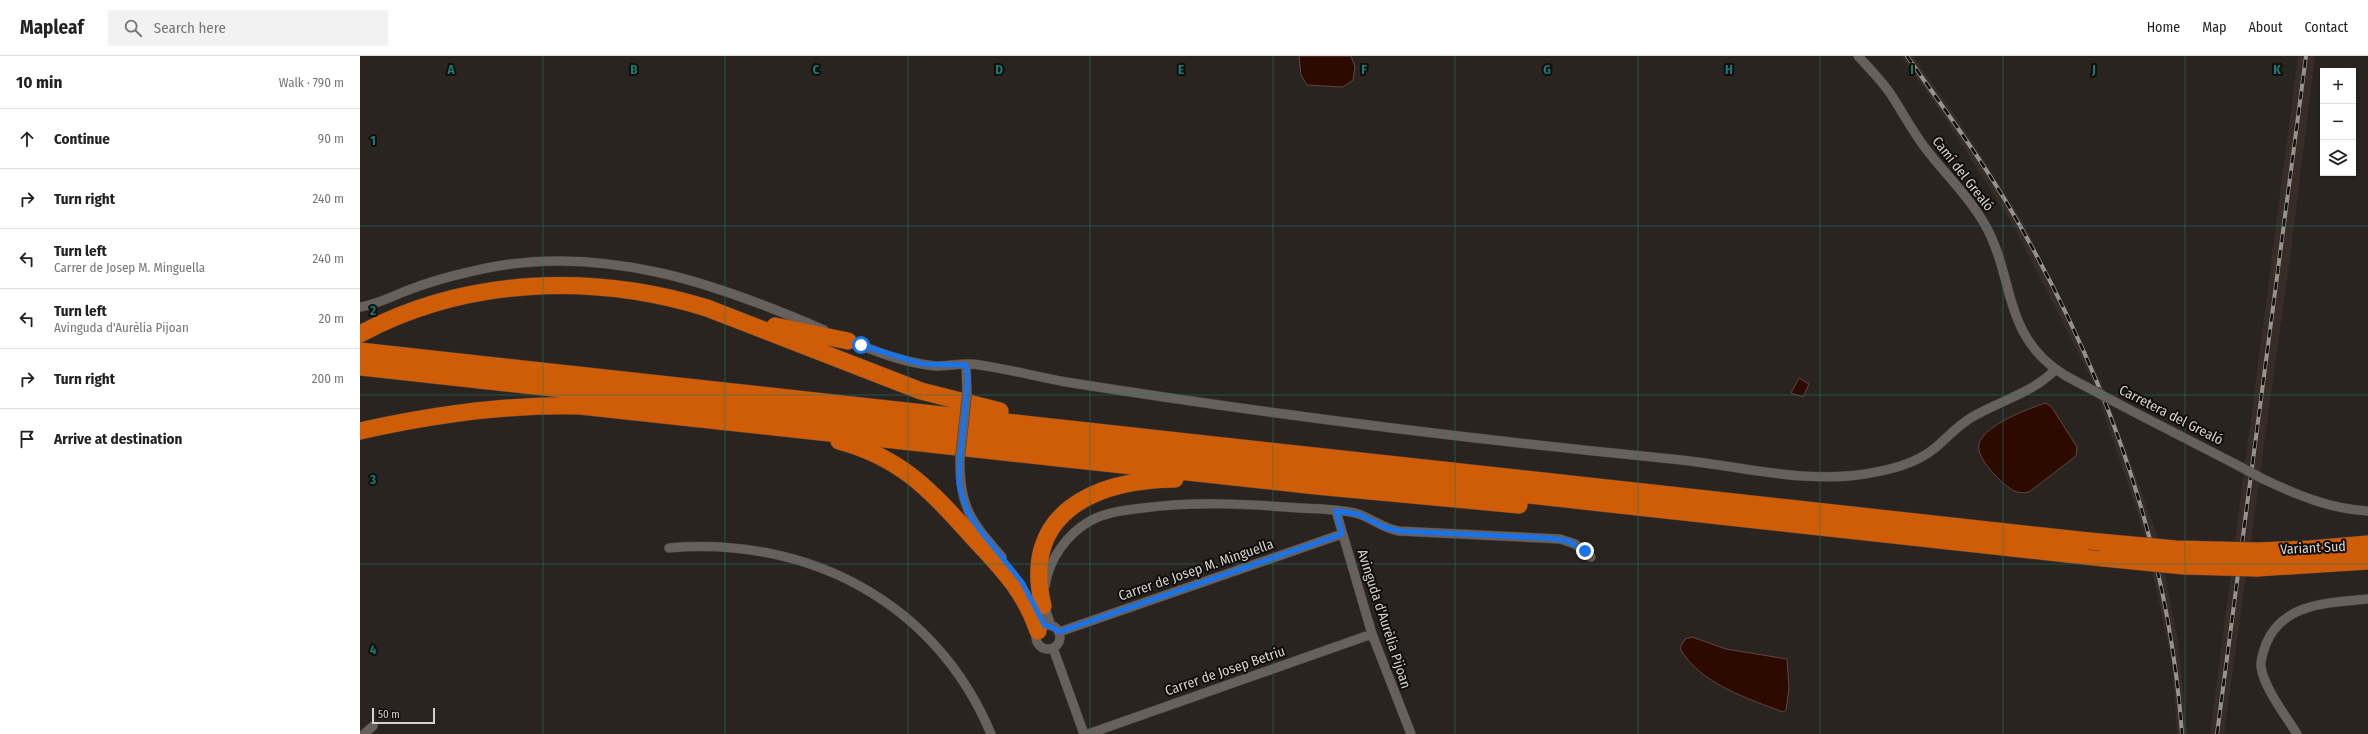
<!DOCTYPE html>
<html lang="en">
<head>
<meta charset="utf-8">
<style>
  body { margin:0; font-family:"Fira Sans Condensed",sans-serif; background:#f2f2f2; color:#222 }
  .controls { position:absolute; right:12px; top:12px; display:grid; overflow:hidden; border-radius:0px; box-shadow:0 1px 3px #0004 }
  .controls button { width:36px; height:36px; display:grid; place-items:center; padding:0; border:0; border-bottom:1px solid #e0e0e0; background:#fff; color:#222; font:20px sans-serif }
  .scale { position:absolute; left:12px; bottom:10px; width:63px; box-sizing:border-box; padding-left:4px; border:2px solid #d5d1cf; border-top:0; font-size:11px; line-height:14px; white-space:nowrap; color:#d5d1cf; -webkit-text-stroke:3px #100e0c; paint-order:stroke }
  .stop { position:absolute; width:12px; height:12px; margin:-9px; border:3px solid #1a73e8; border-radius:50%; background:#fff }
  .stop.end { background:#1a73e8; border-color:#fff; box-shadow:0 1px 4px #0008 }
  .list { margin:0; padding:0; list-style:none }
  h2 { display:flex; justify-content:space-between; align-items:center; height:52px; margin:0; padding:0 16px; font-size:17px }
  h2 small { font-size:13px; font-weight:400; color:#767676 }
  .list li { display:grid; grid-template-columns:26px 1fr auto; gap:12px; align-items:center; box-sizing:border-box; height:60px; padding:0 16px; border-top:1px solid #e0e0e0 }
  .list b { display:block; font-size:15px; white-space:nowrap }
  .list p { margin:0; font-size:13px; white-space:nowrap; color:#767676 }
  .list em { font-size:13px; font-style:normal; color:#767676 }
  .icon { flex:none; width:22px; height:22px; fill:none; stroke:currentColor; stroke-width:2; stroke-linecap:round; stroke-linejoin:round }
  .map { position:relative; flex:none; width:2008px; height:678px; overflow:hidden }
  header { display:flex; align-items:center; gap:24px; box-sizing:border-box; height:56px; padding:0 20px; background:#fff; border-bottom:1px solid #e0e0e0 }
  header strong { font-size:19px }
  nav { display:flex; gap:22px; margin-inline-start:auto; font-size:14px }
  .search { width:280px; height:36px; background:#f2f2f2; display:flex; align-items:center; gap:10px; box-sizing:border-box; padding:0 14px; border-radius:0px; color:#767676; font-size:15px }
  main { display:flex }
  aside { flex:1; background:#fff }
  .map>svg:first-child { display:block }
</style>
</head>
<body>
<header>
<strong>Mapleaf</strong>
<div class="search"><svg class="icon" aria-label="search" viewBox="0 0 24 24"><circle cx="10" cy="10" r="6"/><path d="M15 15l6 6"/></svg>Search here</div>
<nav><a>Home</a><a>Map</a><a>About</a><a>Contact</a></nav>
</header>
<main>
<aside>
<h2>10 min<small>Walk · 790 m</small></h2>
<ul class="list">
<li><svg class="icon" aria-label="ahead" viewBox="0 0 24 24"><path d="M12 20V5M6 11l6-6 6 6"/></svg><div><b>Continue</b></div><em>90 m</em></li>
<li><svg class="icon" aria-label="right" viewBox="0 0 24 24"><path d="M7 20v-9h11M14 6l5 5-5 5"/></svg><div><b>Turn right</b></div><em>240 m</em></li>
<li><svg class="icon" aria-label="left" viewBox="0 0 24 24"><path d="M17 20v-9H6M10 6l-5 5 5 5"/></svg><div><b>Turn left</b><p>Carrer de Josep M. Minguella</p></div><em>240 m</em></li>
<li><svg class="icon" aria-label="left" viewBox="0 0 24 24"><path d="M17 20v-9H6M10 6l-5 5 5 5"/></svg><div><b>Turn left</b><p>Avinguda d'Aurèlia Pijoan</p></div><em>20 m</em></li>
<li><svg class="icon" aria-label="right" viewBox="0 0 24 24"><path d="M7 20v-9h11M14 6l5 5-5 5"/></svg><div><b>Turn right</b></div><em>200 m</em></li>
<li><svg class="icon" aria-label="arrive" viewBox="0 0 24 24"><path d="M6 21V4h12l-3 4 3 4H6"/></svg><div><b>Arrive at destination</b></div></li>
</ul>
</aside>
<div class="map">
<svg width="2008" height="678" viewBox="0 0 2008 678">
  <rect width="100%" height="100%" fill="#2a2421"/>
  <!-- built -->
  <path fill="#382c26" d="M1541,0H1553L1593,56L1663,166L1741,326L1796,476L1818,584L1827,678H1817L1812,607L1784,476L1734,328L1653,169L1583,59Z
    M1938,0H1955L1932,187L1864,678H1850Z"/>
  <!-- water -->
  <path fill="#2d0a00" stroke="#5f463e" d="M939,0H991L995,11L993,24L983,31L947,29L941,19Z
    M1439,322L1449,328L1443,341L1431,337Z
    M1685,347L1691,350L1717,391L1716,400L1669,436C1664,437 1659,437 1654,435C1643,429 1615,402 1619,388C1624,369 1668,353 1685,347Z
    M1332,581L1366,593L1427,603L1429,632L1426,654L1423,656C1389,643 1338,627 1320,592L1325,583Z"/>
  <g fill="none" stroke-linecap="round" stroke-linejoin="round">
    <!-- street casing -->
    <g stroke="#45403d" stroke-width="10">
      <path id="street" d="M1498,0C1509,12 1520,23 1530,37C1542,55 1552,75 1566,93C1585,118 1608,139 1624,167C1656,222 1641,281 1706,320
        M0,251C19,248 36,238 54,232C78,223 103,217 127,212C245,188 358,228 464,274
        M485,283C514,295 544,307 576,310C590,310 606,306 620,309C648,313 677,321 706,326C907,358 1109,383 1312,403C1376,409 1441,428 1505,418C1529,414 1556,408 1575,392C1588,381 1599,368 1614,360C1642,344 1672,337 1695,314
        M606,309L607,338
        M1774,356L1879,410
        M600,402C599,451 611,465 642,501
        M1903,423C1937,439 1970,453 2008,455
        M976,455L1012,578L1051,678
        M309,492C448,480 576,546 631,678
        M685,530C689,503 707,478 730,465C746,456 766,454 783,452C836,445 887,448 940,452C958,453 977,453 995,457C1011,461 1021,472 1039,475L1200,483L1215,488L1231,501
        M683,546L691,570
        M676 581a12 12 0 1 1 24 0a12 12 0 1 1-24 0Z
        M699,576L982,478
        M693,592L724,678
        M4,678L13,670
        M728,678L1012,578
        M1937,678C1926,660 1904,632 1901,611C1900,604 1904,594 1906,588C1923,546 1970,547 2008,543"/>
    </g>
    <!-- highway casing -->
    <g stroke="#45403d" stroke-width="18">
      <path id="highway" d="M415,270L488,285
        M0,278C106,221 233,217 347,252L561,335L640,355
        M0,295L1729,485
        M0,311L1743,502
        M0,375C72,359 146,348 220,350L956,430L1159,449
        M479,385C546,403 574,439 619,488C645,516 665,537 678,575
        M1898,495L1950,493L2008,488
        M1897,512L2008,505
        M683,550C660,457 735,424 815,423"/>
    </g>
    <!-- street -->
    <use href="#street" stroke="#67605c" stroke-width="9"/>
    <!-- highway -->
    <use href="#highway" stroke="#cf5c06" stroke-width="17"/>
    <!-- rail casing -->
    <g stroke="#96928f" stroke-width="4">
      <path id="rail" d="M1547,0C1584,53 1623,105 1655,161C1747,320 1809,494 1822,678
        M1857,678L1946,0"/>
    </g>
    <!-- rail -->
    <use href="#rail" stroke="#100e0c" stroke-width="2.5" stroke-dasharray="8" stroke-linecap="butt"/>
    <!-- street-bridge casing -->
    <g stroke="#45403d" stroke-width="10" stroke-linecap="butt">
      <path id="street-bridge" d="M1706,320L1774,356
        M600,402L607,338
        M1879,410L1903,423"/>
    </g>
    <!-- highway-bridge casing -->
    <g stroke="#45403d" stroke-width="18" stroke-linecap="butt">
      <path id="highway-bridge" d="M1729,485L1816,493L1898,495
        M1743,502L1824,510L1897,512"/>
    </g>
    <!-- street-bridge -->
    <use href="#street-bridge" stroke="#67605c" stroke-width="9"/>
    <!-- highway-bridge -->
    <use href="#highway-bridge" stroke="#cf5c06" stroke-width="17"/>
  </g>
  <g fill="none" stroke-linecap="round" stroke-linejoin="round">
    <!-- route -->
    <path stroke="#1a73e8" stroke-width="5" d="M501,289L562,308L606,309L608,322L600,402L599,428L602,439L608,456L619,473L662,526L685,570H690L699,576L982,478L976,455L998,458L1024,471L1039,475L1188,482L1208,485L1225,495"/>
  </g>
  <!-- grid -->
  <path fill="none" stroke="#197b73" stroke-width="1" stroke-opacity="0.55" d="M183,0V678M365,0V678M548,0V678M730,0V678M913,0V678M1095,0V678M1278,0V678M1460,0V678M1643,0V678M1825,0V678M0,170H2008M0,339H2008M0,508H2008"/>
  <g text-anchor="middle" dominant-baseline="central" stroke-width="4" stroke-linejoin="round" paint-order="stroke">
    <!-- street labels -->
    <g font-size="14" fill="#d5d1cf" stroke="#100e0c">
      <text transform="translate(1603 118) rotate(52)">Camí del Grealó</text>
      <text transform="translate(1811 359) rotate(27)">Carretera del Grealó</text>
      <text transform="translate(1953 492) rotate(-3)">Variant Sud</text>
      <text transform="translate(836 514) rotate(-19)">Carrer de Josep M. Minguella</text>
      <text transform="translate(1024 563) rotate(72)">Avinguda d'Aurèlia Pijoan</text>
      <text transform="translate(865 615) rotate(-19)">Carrer de Josep Betriu</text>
    </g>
  </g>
  <g font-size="13" text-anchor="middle" font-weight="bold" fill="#197b73" stroke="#100e0c" stroke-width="4" stroke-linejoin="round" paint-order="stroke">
    <text x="91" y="18">A</text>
    <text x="274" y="18">B</text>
    <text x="456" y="18">C</text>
    <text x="639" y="18">D</text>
    <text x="821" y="18">E</text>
    <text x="1004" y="18">F</text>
    <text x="1187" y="18">G</text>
    <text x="1369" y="18">H</text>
    <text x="1552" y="18">I</text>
    <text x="1734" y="18">J</text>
    <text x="1917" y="18">K</text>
    <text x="13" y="89">1</text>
    <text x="13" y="259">2</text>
    <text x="13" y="428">3</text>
    <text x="13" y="598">4</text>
  </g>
</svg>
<div class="controls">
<button>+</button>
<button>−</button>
<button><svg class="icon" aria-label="layers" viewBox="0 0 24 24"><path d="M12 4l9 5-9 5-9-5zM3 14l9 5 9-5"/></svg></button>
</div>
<div class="scale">50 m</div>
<div class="stop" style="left:501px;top:289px"></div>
<div class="stop end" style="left:1225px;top:495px"></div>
</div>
</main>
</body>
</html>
